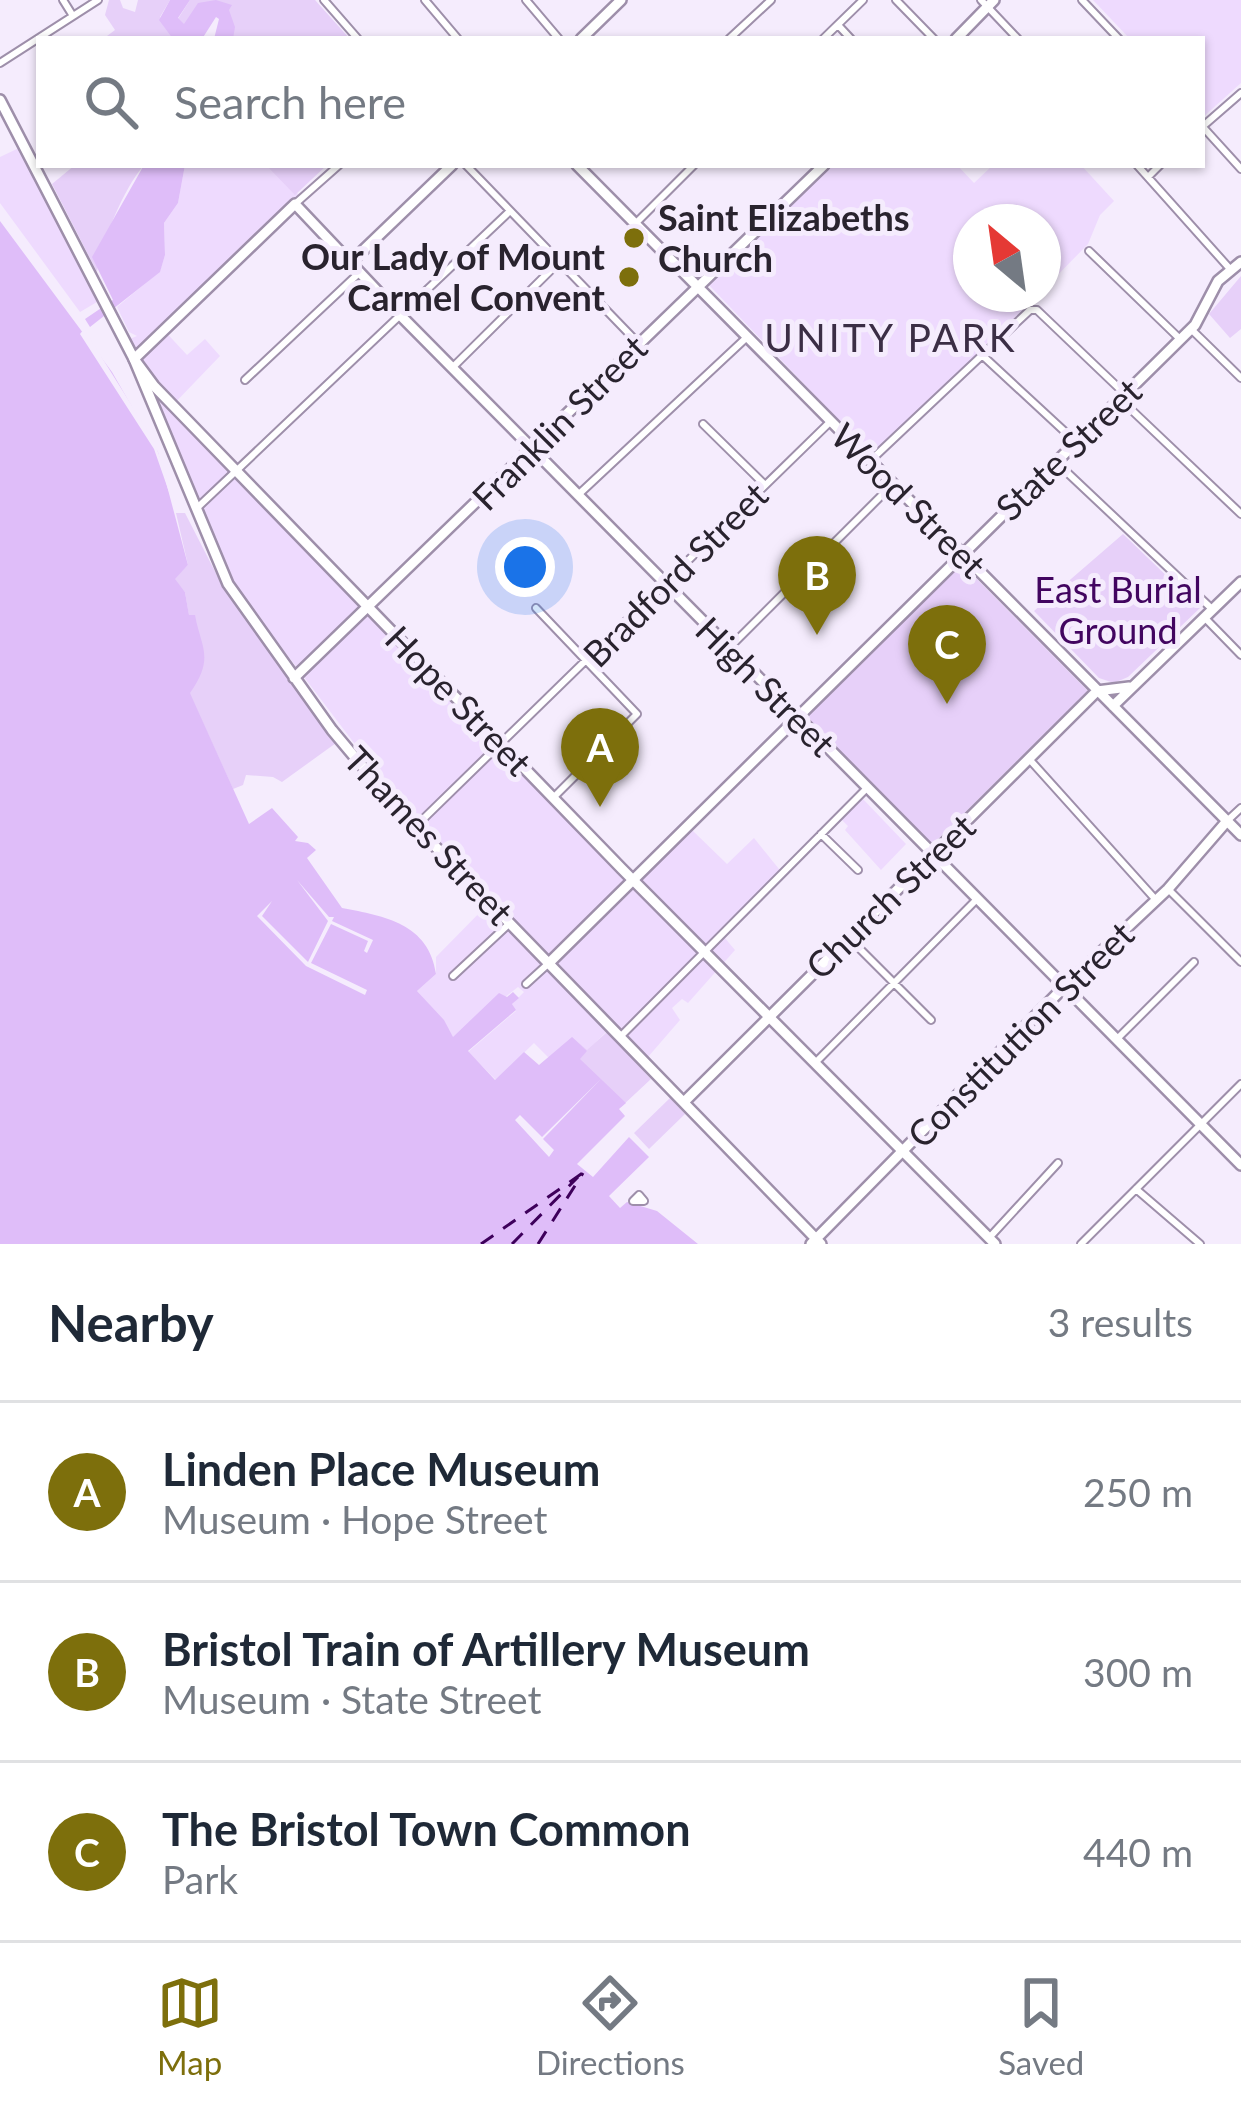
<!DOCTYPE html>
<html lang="en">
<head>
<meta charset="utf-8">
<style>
  body { margin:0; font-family:Lato,sans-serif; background:#f2f2f3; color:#1f2937 }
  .compass { position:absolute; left:953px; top:204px; width:108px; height:108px; border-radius:50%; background:#fff; box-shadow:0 3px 9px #0004; rotate:331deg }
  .you { position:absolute; left:525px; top:567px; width:42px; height:42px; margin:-30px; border:9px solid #fff; border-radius:50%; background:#1a73e8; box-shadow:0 0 0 18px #1a73e833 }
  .badge { display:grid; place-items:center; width:78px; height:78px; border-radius:50%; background:#7d6f0c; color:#fff; font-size:39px; font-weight:700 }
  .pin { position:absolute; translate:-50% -99px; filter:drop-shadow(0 3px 6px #0008) }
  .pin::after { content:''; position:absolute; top:63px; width:42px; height:36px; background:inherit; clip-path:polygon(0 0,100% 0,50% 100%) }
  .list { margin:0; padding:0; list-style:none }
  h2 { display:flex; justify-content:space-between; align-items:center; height:156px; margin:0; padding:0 48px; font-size:51px }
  h2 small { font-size:39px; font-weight:400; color:#747a83 }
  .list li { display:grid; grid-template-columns:78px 1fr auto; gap:36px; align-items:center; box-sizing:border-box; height:180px; padding:0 48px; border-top:3px solid #e0e1e3 }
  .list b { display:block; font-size:45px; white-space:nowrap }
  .list p { margin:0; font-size:39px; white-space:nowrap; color:#747a83 }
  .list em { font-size:39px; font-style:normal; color:#747a83 }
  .icon { flex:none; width:66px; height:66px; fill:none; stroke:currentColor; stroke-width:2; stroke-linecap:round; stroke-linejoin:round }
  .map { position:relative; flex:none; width:1241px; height:1244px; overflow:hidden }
  .search { position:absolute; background:#fff; box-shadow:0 3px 9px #0004; left:36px; right:36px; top:36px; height:132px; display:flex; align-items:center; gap:30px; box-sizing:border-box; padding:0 42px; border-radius:0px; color:#747a83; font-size:45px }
  .sheet { height:696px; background:#fff }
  nav { display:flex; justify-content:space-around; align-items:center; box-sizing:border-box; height:168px; border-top:3px solid #e0e1e3; background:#fff; font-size:33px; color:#747a83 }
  nav a { display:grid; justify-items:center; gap:6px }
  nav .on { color:#7d6f0c }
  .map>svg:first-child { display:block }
</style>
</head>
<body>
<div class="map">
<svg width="1241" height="1244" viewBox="0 0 1241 1244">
  <rect width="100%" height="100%" fill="#f5ecfd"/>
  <!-- built -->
  <path fill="#eedafe" d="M1093,0H1241V83L1202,118V39H1130Z
    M21,147L97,302L80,312L0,203V157Z
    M185,165H270L299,195L161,327L187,355L205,339L220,356L169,409L635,884L692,830L727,864L754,838L779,869L788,873L724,937L735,950L688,1003L682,999L672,1008L680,1020L648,1057L614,1024L587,1051L548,1057L534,1043L496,1080L468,1052L516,1011L512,1004L524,992L518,987L453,1038L443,1020L417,991L436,974V957L492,900L392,793L215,560L120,343L137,336L129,332L117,307L160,271L165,255L164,223L178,203Z
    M829,165H957L974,183L993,165H1081L1114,201L1100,215L1088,244L1043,290V222H971V294H1039L872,455L706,282Z
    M862,798L906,844L881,870L845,830L848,826L841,819Z"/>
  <!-- green -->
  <path fill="#e7d0f9" d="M109,0H120L123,8L135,12L138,0H170L160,17L176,39H103L115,30L105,15Z
    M190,0H315L350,39H230L229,10L183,25L176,22Z
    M75,165H144C124,188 102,241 97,272L52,184Z
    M266,165H327L295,195Z
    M1241,276V329L1230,338L1209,314Z
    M176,513H185L224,589L336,743L282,782L273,777L246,775L243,785L233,789L189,692L198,633L189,616L185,592L174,579L188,565Z
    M1123,534L1200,608L1128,677L1114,683L1099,678L1034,611Z
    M962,564L1088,691L932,845L806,717Z
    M607,1032L651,1079L621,1107L582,1066L572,1037L587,1050Z
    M670,1098L685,1114L649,1149L634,1133Z"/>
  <!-- water -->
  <path fill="#dfbdf9" d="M170,0H190L178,18L184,24L198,3L216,0L232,5L229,10L235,27L233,39H214L219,19L216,17L202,39H173L159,20Z
    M144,165H185L178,203L164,223L165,255L160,272L90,327L85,319L113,300L92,257Z
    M0,221L112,372L158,452L188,565L175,579L185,592L189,615H195C201,648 215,657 190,693L249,824L272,808L298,837L295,841L308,843L316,850L307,858L342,908C385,916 429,924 436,974L417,991L444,1020L453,1037L499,993L507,997L513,992L519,998L512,1004L516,1010L468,1051L495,1080L524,1052L539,1065L572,1037L587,1051L580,1059L626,1103L619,1109L625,1116L577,1164L593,1177L629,1137L649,1157L609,1196L620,1208L627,1202L657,1211L698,1244H0Z"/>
  <!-- pier -->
  <path fill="#f5ecfd" d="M84,329L154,441L177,505L176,512L154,449L80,334Z
    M297,880L329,917H334L332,921L373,940L367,953L364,951L368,941L331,924L311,963L367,990L365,995L306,966L257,916L272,901L262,916L308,962L328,921Z
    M601,1079L543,1139L554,1150L549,1157L515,1120L520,1115L542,1137Z"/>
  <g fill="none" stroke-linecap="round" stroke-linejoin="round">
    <!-- ferry -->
    <path stroke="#3e005b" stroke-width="3" stroke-dasharray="15 12" stroke-linecap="butt" d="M481,1244L584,1172
      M512,1244L578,1177
      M538,1244L583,1173"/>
    <!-- street casing -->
    <g stroke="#9e8faa" stroke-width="10">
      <path id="street" d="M63,0L73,16
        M324,0L358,39
        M425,0L458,39
        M526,0L559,39
        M896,0L934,39
        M981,0L1018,39
        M1082,0L1119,39
        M838,25L851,39
        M729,39L771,0
        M823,39L863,0
        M0,63L98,0
        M1202,126L1241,169
        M1202,127L1241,93
        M466,165L638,343
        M1137,165L1230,269
        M1148,177L1160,165
        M295,204L339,165
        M635,224L694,165
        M1089,251L1181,340
        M1192,330L1241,378
        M982,355L1076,442
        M452,368L559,262
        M245,380L359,273
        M1120,399L1241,514
        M703,424L765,485
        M870,461L1030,310H1037L1125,394
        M1055,461L1212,609
        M578,495L746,338
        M197,508L510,211
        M536,608L637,714L553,798
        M1204,617L1241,655
        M730,647L893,484
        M1030,760L1156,900
        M1227,821L1241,808
        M416,826L830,422
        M821,834L858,870
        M1168,889L1241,962
        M848,937L931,1020
        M453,976L510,923
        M526,984L549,963
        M621,1036L867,788
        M1116,1040L1194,962
        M816,1062L977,899
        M1136,1189L1200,1244
        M639,1195L644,1201H633Z
        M989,1238L1058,1163
        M1081,1244L1241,1084"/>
    </g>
    <!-- secondary casing -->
    <g stroke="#9e8faa" stroke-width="14">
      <path id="secondary" d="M581,39L621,0
        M956,39L994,0
        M577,165L1241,835
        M350,263L452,165
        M294,678L824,165
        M1113,706L1241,582
        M549,963L1195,325L1218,281L1241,262
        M684,1102L1097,691L1129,687
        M811,1244L1064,987L1168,889L1227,821
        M821,1244L394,804L332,730L228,584L134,359L295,204L401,316L1241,1165"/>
    </g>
    <!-- primary casing -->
    <g stroke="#9e8faa" stroke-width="14">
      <path id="primary" d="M0,100L134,359L154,386L622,869L995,1244"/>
    </g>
    <!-- street -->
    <use href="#street" stroke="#fff" stroke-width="6"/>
    <!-- secondary -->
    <use href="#secondary" stroke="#fff" stroke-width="9"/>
    <!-- primary -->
    <use href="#primary" stroke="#fff" stroke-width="9"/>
  </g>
  <!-- markers -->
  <g fill="#7d6f0c" stroke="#f5ecfd" stroke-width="4.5">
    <circle cx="634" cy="238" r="12"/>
    <circle cx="629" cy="277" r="12"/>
  </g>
  <g text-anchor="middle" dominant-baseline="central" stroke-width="10" stroke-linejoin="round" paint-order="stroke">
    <!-- poi labels -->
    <g font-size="36" font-weight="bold" fill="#29232e" stroke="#f5ecfd" text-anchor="start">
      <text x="658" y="217">Saint Elizabeths<tspan x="658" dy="41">Church</tspan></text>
      <text x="605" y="256" text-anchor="end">Our Lady of Mount<tspan x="605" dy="41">Carmel Convent</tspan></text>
    </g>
    <!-- street labels -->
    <g font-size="36" fill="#29232e" stroke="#f5ecfd">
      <text transform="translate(559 422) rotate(-45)">Franklin Street</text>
      <text transform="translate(1068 449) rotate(-44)">State Street</text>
      <text transform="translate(909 500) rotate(45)">Wood Street</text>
      <text transform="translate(675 574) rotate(-45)">Bradford Street</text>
      <text transform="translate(766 686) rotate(45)">High Street</text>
      <text transform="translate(459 700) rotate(46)">Hope Street</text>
      <text transform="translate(429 835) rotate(47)">Thames Street</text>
      <text transform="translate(890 896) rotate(-44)">Church Street</text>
      <text transform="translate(1020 1034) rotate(-45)">Constitution Street</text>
    </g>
    <!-- park labels -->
    <g font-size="36" fill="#420560" stroke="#f5ecfd">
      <text x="1118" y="589">East Burial<tspan x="1118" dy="41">Ground</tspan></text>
    </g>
    <!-- neighbourhood labels -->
    <g font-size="39" letter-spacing="3" fill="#3b2e45" stroke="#f5ecfd">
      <text x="891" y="337">UNITY PARK</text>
    </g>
  </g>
</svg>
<svg class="compass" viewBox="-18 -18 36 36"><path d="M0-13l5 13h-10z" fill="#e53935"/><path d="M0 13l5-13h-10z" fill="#747a83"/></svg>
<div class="you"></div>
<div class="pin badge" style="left:600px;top:807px">A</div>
<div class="pin badge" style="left:817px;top:635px">B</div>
<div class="pin badge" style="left:947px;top:704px">C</div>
<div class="search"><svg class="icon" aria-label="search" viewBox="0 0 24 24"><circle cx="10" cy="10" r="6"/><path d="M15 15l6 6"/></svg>Search here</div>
</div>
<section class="sheet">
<h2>Nearby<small>3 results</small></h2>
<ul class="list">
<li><span class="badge">A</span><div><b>Linden Place Museum</b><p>Museum · Hope Street</p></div><em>250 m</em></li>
<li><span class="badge">B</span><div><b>Bristol Train of Artillery Museum</b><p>Museum · State Street</p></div><em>300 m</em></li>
<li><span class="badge">C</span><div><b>The Bristol Town Common</b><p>Park</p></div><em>440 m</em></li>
</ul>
</section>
<nav>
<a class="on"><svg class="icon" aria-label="map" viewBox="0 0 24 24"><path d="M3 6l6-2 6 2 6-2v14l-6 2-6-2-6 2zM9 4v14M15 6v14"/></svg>Map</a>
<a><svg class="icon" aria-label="directions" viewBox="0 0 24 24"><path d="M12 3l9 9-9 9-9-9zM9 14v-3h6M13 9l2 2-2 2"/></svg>Directions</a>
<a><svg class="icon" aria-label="saved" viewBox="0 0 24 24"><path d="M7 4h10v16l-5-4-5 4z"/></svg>Saved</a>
</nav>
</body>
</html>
